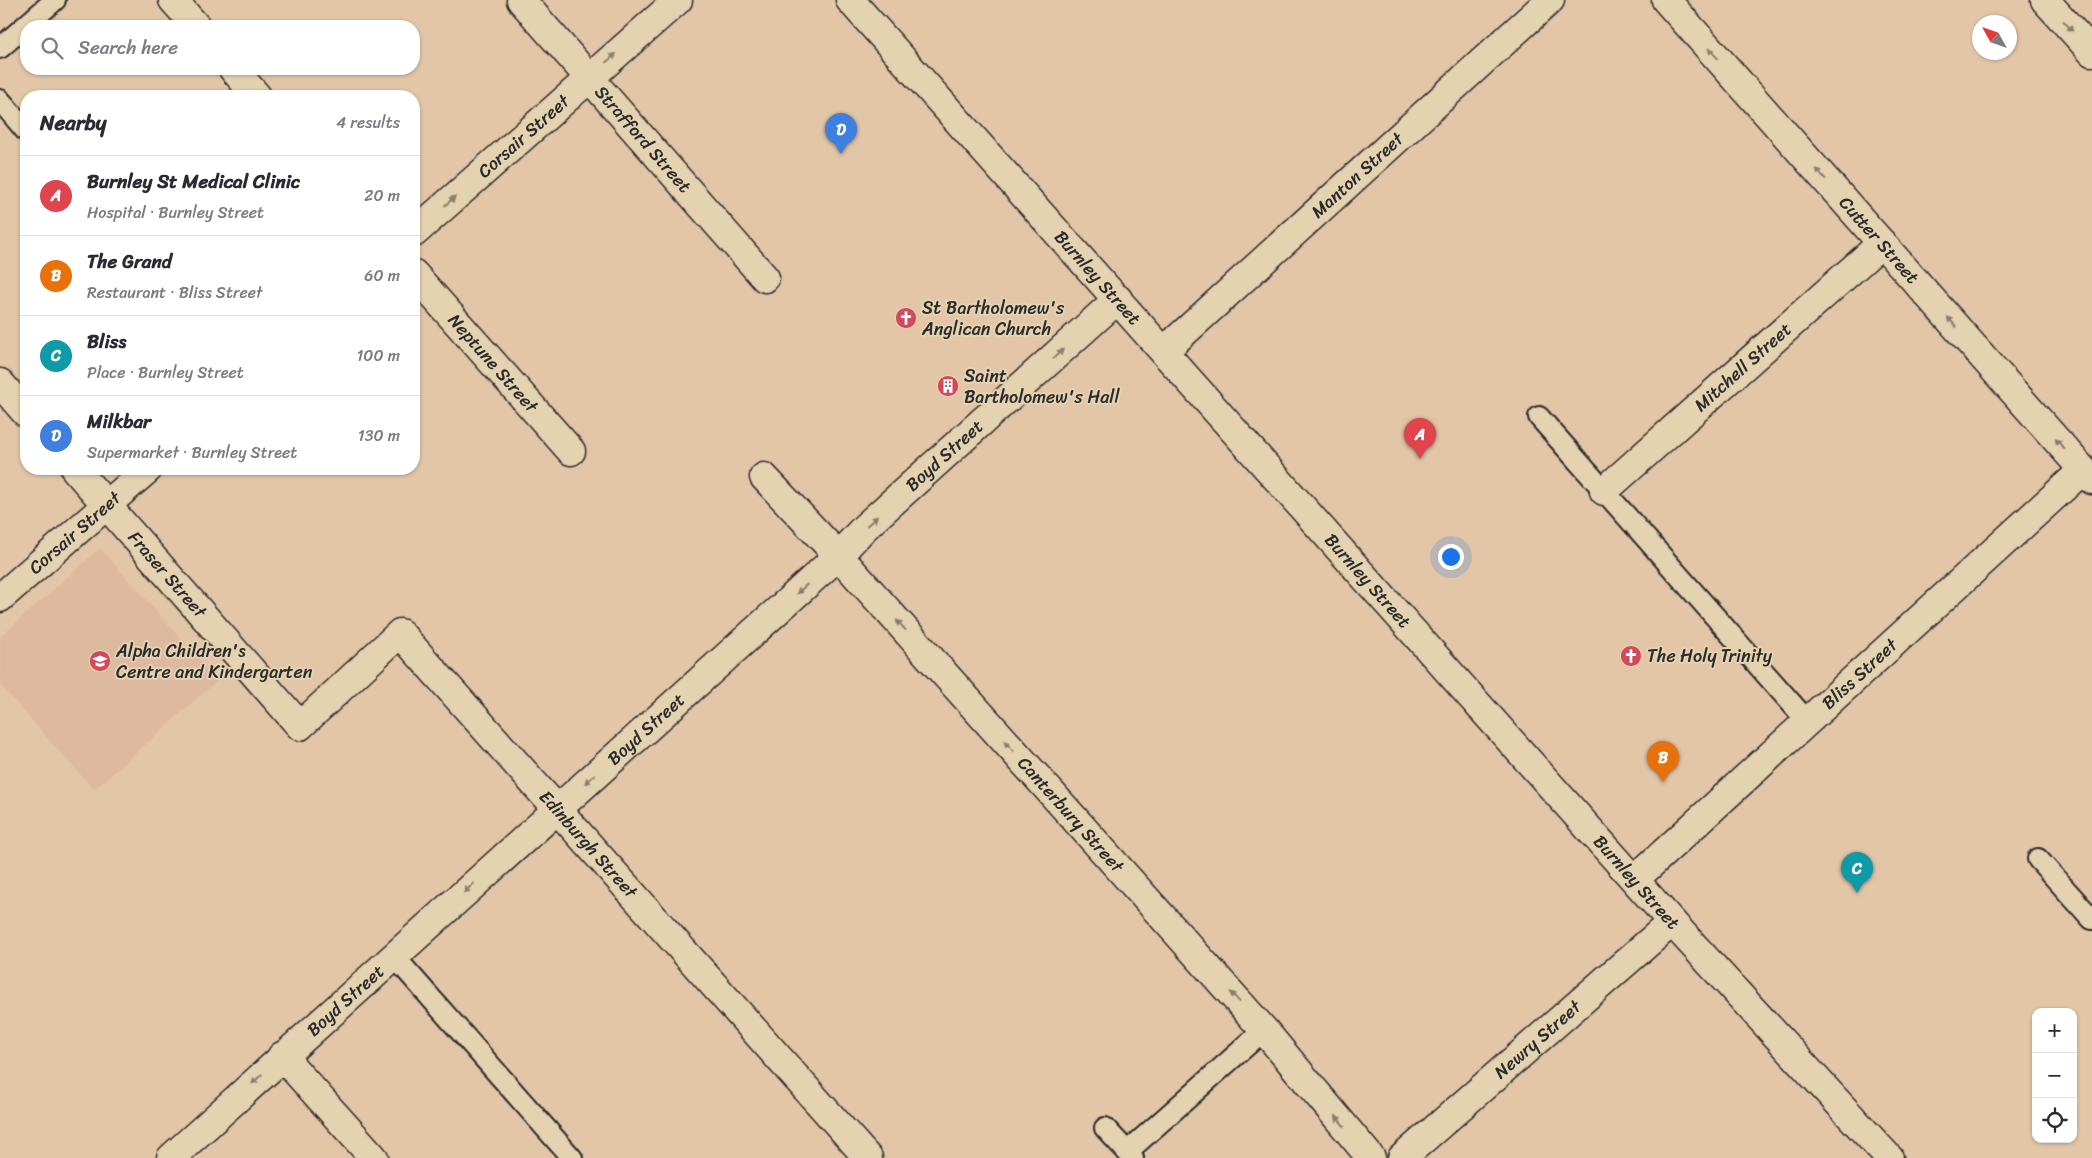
<!DOCTYPE html>
<html lang="en">
<head>
<meta charset="utf-8">
<style>
  body { margin:0; font-family:Sriracha,sans-serif; background:#f2f2f3; color:#2b2b33 }
  .controls { position:absolute; right:15px; bottom:15px; display:grid; overflow:hidden; border-radius:10px; box-shadow:0 1px 4px #0004 }
  .controls button { width:45px; height:45px; display:grid; place-items:center; padding:0; border:0; border-bottom:1px solid #e1e1e2; background:#fff; color:#2b2b33; font:25px sans-serif }
  .compass { position:absolute; left:1972px; top:15px; width:45px; height:45px; border-radius:50%; background:#fff; box-shadow:0 1px 4px #0004; rotate:310deg }
  .you { position:absolute; left:1450px; top:556px; width:18px; height:18px; margin:-12px; border:4px solid #fff; border-radius:50%; background:#1a73e8; box-shadow:0 0 0 8px #1a73e833 }
  .badge { display:grid; place-items:center; width:32px; height:32px; border-radius:50%; background:#7c3aed; color:#fff; font-size:16px; font-weight:700 }
  .pin { position:absolute; translate:-50% -41px; filter:drop-shadow(0 1px 2px #0008) }
  .pin::after { content:''; position:absolute; top:26px; width:18px; height:15px; background:inherit; clip-path:polygon(0 0,100% 0,50% 100%) }
  .list { margin:0; padding:0; list-style:none }
  h2 { display:flex; justify-content:space-between; align-items:center; height:65px; margin:0; padding:0 20px; font-size:21px }
  h2 small { font-size:16px; font-weight:400; color:#7c7c81 }
  .list li { display:grid; grid-template-columns:32px 1fr auto; gap:15px; align-items:center; box-sizing:border-box; height:80px; padding:0 20px; border-top:1px solid #e1e1e2 }
  .list b { display:block; font-size:19px; white-space:nowrap }
  .list p { margin:0; font-size:16px; white-space:nowrap; color:#7c7c81 }
  .list em { font-size:16px; font-style:normal; color:#7c7c81 }
  .icon { flex:none; width:28px; height:28px; fill:none; stroke:currentColor; stroke-width:2; stroke-linecap:round; stroke-linejoin:round }
  .map { position:relative; flex:none; width:2092px; height:1158px; overflow:hidden }
  .search { position:absolute; background:#fff; box-shadow:0 1px 4px #0004; left:20px; top:20px; width:400px; height:55px; display:flex; align-items:center; gap:12px; box-sizing:border-box; padding:0 18px; border-radius:20px; color:#7c7c81; font-size:19px }
  .panel { position:absolute; background:#fff; box-shadow:0 1px 4px #0004; left:20px; top:90px; width:400px; height:385px; border-radius:20px }
  .map>svg:first-child { display:block }
</style>
</head>
<body>
<div class="map">
<svg width="2092" height="1158" viewBox="0 0 2092 1158">
  <rect width="100%" height="100%" fill="#e3c6a8"/>
  <filter id="ink" filterUnits="userSpaceOnUse"><feTurbulence type="fractalNoise" baseFrequency=".02" numOctaves="2"/><feDisplacementMap in="SourceGraphic" scale="10" xChannelSelector="R" yChannelSelector="G"/><feConvolveMatrix kernelMatrix="1 2 1 2 8 2 1 2 1" color-interpolation-filters="sRGB"/></filter>
  <g filter="url(#ink)">
    <!-- built -->
    <path fill="#ddb9a0" d="M100,548L218,680L94,790L0,685V637Z"/>
    <g fill="none" stroke-linecap="round" stroke-linejoin="round">
      <!-- lane casing -->
      <g stroke="#2b2b2b" stroke-width="24">
        <path id="lane" d="M0,48L55,0
          M0,100L26,131
          M1539,417L1808,722
          M2038,859L2092,919
          M393,955L572,1158
          M1105,1128L1133,1158
          M1127,1152L1264,1030"/>
      </g>
      <!-- street casing -->
      <g stroke="#2b2b2b" stroke-width="31">
        <g id="street">
          <path d="M173,0L196,26"/>
          <path id="s1" d="M521,0L765,278"/>
          <path id="s2" d="M1666,0L2092,480"/>
          <path d="M2045,0L2092,52"/>
          <path d="M233,69L257,96"/>
          <path id="s3" d="M414,233L678,0"/>
          <path id="s4" d="M414,274L571,451"/>
          <path id="s5" d="M1164,351L1550,0"/>
          <path d="M0,383L26,413"/>
          <path id="s6" d="M75,469L300,726L400,633L868,1158"/>
          <path id="s7" d="M764,477L846,564L1264,1030L1371,1158"/>
          <path id="s8" d="M1604,491L1882,243"/>
          <path id="s9" d="M0,598L148,469"/>
          <path id="s10" d="M1635,879L2083,470"/>
          <path d="M282,1056L374,1158"/>
          <path id="s11" d="M171,1158L838,556L864,528L1118,299"/>
          <path id="s12" d="M1402,1158L1672,922"/>
        </g>
      </g>
      <!-- secondary casing -->
      <g stroke="#2b2b2b" stroke-width="31">
        <g id="secondary">
          <path id="s13" d="M850,0L1672,922L1889,1158"/>
        </g>
      </g>
      <!-- lane -->
      <use href="#lane" stroke="#e5d2b0" stroke-width="20"/>
      <!-- street -->
      <use href="#street" stroke="#e5d2b0" stroke-width="28"/>
      <!-- secondary -->
      <use href="#secondary" stroke="#e5d2b0" stroke-width="28"/>
    </g>
    <!-- one-way arrows -->
    <defs><path id="oneway-solid" d="M-6-.8H1V-3.2L6.5 0L1 3.2V.8H-6Z" transform="scale(1.25)"/></defs>
    <g fill="#887e6e">
      <use href="#oneway-solid" transform="translate(2068 26) rotate(48)"/>
      <use href="#oneway-solid" transform="translate(1713 53) rotate(-132)"/>
      <use href="#oneway-solid" transform="translate(611 58) rotate(-41)"/>
      <use href="#oneway-solid" transform="translate(1821 174) rotate(-132)"/>
      <use href="#oneway-solid" transform="translate(450 201) rotate(-42)"/>
      <use href="#oneway-solid" transform="translate(1952 322) rotate(-132)"/>
      <use href="#oneway-solid" transform="translate(1058 354) rotate(-42)"/>
      <use href="#oneway-solid" transform="translate(2060 444) rotate(-132)"/>
      <use href="#oneway-solid" transform="translate(872 521) rotate(-42)"/>
      <use href="#oneway-solid" transform="translate(802 589) rotate(138)"/>
      <use href="#oneway-solid" transform="translate(901 625) rotate(-132)"/>
      <use href="#oneway-solid" transform="translate(1009 746) rotate(-132)"/>
      <use href="#oneway-solid" transform="translate(590 779) rotate(138)"/>
      <use href="#oneway-solid" transform="translate(469 888) rotate(138)"/>
      <use href="#oneway-solid" transform="translate(1235 997) rotate(-132)"/>
      <use href="#oneway-solid" transform="translate(257 1079) rotate(137)"/>
      <use href="#oneway-solid" transform="translate(1340 1121) rotate(-130)"/>
    </g>
  </g>
  <!-- icons -->
  <defs>
    <g id="church-disc" transform="scale(1.125)"><circle r="9.5" fill="#d1495b" stroke="#e5d2b0"/><path d="M-1.2-6h2.4v3.5h3.3v2.4h-3.3V6h-2.4V-.1h-3.3v-2.4h3.3Z" fill="#fff"/></g>
    <g id="building-disc" transform="scale(1.125)"><circle r="9.5" fill="#d1495b" stroke="#e5d2b0"/><path d="M-4-6H4V6H1V3H-1V6H-4ZM-2.5-4.3h1.7v1.8h-1.7ZM.8-4.3h1.7v1.8H.8ZM-2.5-1h1.7V.8h-1.7ZM.8-1h1.7V.8H.8Z" fill="#fff"/></g>
    <g id="school-disc" transform="scale(1.125)"><circle r="9.5" fill="#d1495b" stroke="#e5d2b0"/><path d="M0-5L7-2L0 1L-7-2ZM-4 1L0 2.5L4 1V4Q0 6-4 4Z" fill="#fff"/></g>
  </defs>
  <g fill-rule="evenodd">
    <use href="#church-disc" x="906" y="318"/>
    <use href="#building-disc" x="948" y="386"/>
    <use href="#church-disc" x="1631" y="656"/>
    <use href="#school-disc" x="100" y="661"/>
  </g>
  <g text-anchor="middle" dominant-baseline="central" stroke-width="4" stroke-linejoin="round" paint-order="stroke">
    <!-- street labels -->
    <g font-size="18" fill="#2b2b2b" stroke="#e5d2b0">
      <text stroke="none"><textPath href="#s3" startOffset="146">Corsair Street</textPath></text>
      <text stroke="none"><textPath href="#s1" startOffset="185">Strafford Street</textPath></text>
      <text stroke="none"><textPath href="#s5" startOffset="261">Manton Street</textPath></text>
      <text stroke="none"><textPath href="#s2" startOffset="321">Cutter Street</textPath></text>
      <text stroke="none"><textPath href="#s13" startOffset="372">Burnley Street</textPath></text>
      <text stroke="none"><textPath href="#s4" startOffset="119">Neptune Street</textPath></text>
      <text stroke="none"><textPath href="#s8" startOffset="186">Mitchell Street</textPath></text>
      <text stroke="none"><textPath href="#s11" startOffset="1045">Boyd Street</textPath></text>
      <text stroke="none"><textPath href="#s9" startOffset="99">Corsair Street</textPath></text>
      <text stroke="none"><textPath href="#s6" startOffset="140">Fraser Street</textPath></text>
      <text stroke="none"><textPath href="#s13" startOffset="778">Burnley Street</textPath></text>
      <text stroke="none"><textPath href="#s10" startOffset="304">Bliss Street</textPath></text>
      <text stroke="none"><textPath href="#s11" startOffset="640">Boyd Street</textPath></text>
      <text stroke="none"><textPath href="#s7" startOffset="456">Canterbury Street</textPath></text>
      <text stroke="none"><textPath href="#s6" startOffset="761">Edinburgh Street</textPath></text>
      <text stroke="none"><textPath href="#s13" startOffset="1182">Burnley Street</textPath></text>
      <text stroke="none"><textPath href="#s11" startOffset="235">Boyd Street</textPath></text>
      <text stroke="none"><textPath href="#s12" startOffset="180">Newry Street</textPath></text>
    </g>
    <!-- poi labels -->
    <g font-size="18" fill="#2b2b2b" stroke="#e5d2b0" text-anchor="start">
      <text x="922" y="308">St Bartholomew's<tspan x="922" dy="21">Anglican Church</tspan></text>
      <text x="964" y="376">Saint<tspan x="964" dy="21">Bartholomew's Hall</tspan></text>
      <text x="116" y="651">Alpha Children's<tspan x="116" dy="21">Centre and Kindergarten</tspan></text>
      <text x="1647" y="656">The Holy Trinity</text>
    </g>
  </g>
</svg>
<div class="controls">
<button>+</button>
<button>−</button>
<button><svg class="icon" aria-label="locate" viewBox="0 0 24 24"><circle cx="12" cy="12" r="6"/><path d="M12 2v4M12 18v4M2 12h4M18 12h4"/></svg></button>
</div>
<svg class="compass" viewBox="-18 -18 36 36"><path d="M0-13l5 13h-10z" fill="#e53935"/><path d="M0 13l5-13h-10z" fill="#7c7c81"/></svg>
<div class="you"></div>
<div class="pin badge" style="left:1420px;top:459px;background:#e0444e">A</div>
<div class="pin badge" style="left:1663px;top:782px;background:#e8710a">B</div>
<div class="pin badge" style="left:1857px;top:893px;background:#0f9aa8">C</div>
<div class="pin badge" style="left:841px;top:154px;background:#3f7fe0">D</div>
<div class="search"><svg class="icon" aria-label="search" viewBox="0 0 24 24"><circle cx="10" cy="10" r="6"/><path d="M15 15l6 6"/></svg>Search here</div>
<section class="panel">
<h2>Nearby<small>4 results</small></h2>
<ul class="list">
<li><span class="badge" style="background:#e0444e">A</span><div><b>Burnley St Medical Clinic</b><p>Hospital · Burnley Street</p></div><em>20 m</em></li>
<li><span class="badge" style="background:#e8710a">B</span><div><b>The Grand</b><p>Restaurant · Bliss Street</p></div><em>60 m</em></li>
<li><span class="badge" style="background:#0f9aa8">C</span><div><b>Bliss</b><p>Place · Burnley Street</p></div><em>100 m</em></li>
<li><span class="badge" style="background:#3f7fe0">D</span><div><b>Milkbar</b><p>Supermarket · Burnley Street</p></div><em>130 m</em></li>
</ul>
</section>
</div>
</body>
</html>
